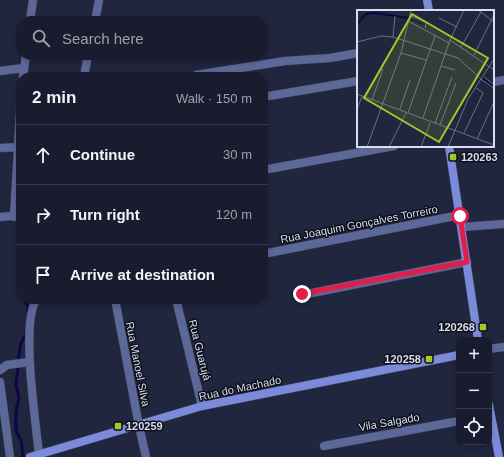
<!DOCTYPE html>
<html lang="en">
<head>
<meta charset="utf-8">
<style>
  body { margin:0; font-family:Arial,sans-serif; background:#212536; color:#f1f3f6 }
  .controls { position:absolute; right:12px; bottom:12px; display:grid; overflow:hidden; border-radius:8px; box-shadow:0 2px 6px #0003 }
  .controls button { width:36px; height:36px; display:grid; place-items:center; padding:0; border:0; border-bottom:1px solid #363a4a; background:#181c2e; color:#f1f3f6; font:20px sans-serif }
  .stop { position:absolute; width:12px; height:12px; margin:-9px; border:3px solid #e11d48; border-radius:50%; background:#fff }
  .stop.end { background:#e11d48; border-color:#fff; box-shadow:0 1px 4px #0008 }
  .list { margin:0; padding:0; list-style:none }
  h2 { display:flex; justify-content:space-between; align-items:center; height:52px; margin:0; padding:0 16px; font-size:17px }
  h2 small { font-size:13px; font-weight:400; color:#9fa1aa }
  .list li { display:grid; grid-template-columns:26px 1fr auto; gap:12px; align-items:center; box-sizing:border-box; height:60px; padding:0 16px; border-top:1px solid #363a4a }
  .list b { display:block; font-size:15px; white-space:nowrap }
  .list em { font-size:13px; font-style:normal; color:#9fa1aa }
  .icon { flex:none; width:22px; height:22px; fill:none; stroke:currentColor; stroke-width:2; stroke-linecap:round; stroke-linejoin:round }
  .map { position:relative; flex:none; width:504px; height:457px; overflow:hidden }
  .search { position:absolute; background:#181c2e; box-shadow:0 2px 6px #0003; left:16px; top:16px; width:252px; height:44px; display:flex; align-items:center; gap:10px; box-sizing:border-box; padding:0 14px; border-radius:16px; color:#9fa1aa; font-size:15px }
  .panel { position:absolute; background:#181c2e; box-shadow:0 2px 6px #0003; left:16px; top:72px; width:252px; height:232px; border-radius:16px }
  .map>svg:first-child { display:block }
</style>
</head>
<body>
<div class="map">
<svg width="504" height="457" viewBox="0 0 504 457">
  <rect width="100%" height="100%" fill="#20263e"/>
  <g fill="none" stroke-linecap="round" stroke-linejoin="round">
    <!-- stream -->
    <path stroke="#0c0647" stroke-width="3" d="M24,299L28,306V312
      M18,360L21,343L26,334
      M18,367L16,384L19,399L16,410V431L21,440L23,457"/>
    <!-- street casing -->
    <g stroke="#3e435a" stroke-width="9">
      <path id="street" d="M30,21L33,0
        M95,21L99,0
        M0,71L24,68
        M196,75L285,61L330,58L358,53
        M23,77L26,55
        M84,77L88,55
        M493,82L504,80
        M263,97L358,81
        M0,148L19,147
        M263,170L394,146
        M0,217L21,215
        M14,217L21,95
        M462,227L504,224
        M263,254L460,215
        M302,295L467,262
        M37,299C20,320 36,424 39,454
        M115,299L139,426L146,457
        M176,299L202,406
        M489,349L504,347
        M0,370L7,365L29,362
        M0,382L10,457
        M324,446L459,421"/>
    </g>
    <!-- secondary casing -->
    <g stroke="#3e435a" stroke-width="9">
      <path id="secondary" d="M427,0L429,11
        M449,146L478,340
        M489,405L499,457
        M30,457L202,406L459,355"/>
    </g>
    <!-- street -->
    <use href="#street" stroke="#5d6898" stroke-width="8"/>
    <!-- secondary -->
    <use href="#secondary" stroke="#7b8bd9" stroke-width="8"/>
  </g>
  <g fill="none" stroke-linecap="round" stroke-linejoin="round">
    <!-- route -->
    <path stroke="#e11d48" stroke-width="5" d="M302,294L467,262L460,216"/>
  </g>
  <!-- markers -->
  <g fill="#a0c92b" stroke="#0d101a" stroke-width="1.5">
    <rect x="449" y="153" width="8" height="8" rx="2"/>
    <rect x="479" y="323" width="8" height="8" rx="2"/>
    <rect x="425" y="355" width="8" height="8" rx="2"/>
    <rect x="114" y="422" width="8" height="8" rx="2"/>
  </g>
  <g text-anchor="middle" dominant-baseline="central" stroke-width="3" stroke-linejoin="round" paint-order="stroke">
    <!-- poi labels -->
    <g font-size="11" font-weight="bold" fill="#d9ddee" stroke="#0d101a" text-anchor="start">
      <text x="461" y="157">120263</text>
      <text x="475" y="327" text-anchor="end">120268</text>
      <text x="421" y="359" text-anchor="end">120258</text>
      <text x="126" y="426">120259</text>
    </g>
    <!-- street labels -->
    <g font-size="11" fill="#d9ddee" stroke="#0d101a">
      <text transform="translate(359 224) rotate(-11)">Rua Joaquim Gonçalves Torreiro</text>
      <text transform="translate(200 350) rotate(76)">Rua Guarujá</text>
      <text transform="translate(138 364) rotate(79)">Rua Manoel Silva</text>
      <text transform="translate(240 388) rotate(-12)">Rua do Machado</text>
      <text transform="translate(389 422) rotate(-10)">Vila Salgado</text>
    </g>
  </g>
  <!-- overview -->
  <g transform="translate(357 10)">
    <rect width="137" height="137" fill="#20263e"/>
    <path fill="none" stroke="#0c0647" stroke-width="2" d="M0,14L9,4L19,3L51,8L68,15M126,68L137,77"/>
    <path fill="none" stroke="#6a6f84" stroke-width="1" d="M121,0L137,12M53,5L69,12L68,18M82,8L100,17M51,11L92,33M36,27L38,6M93,30L137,60M0,32L24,26L36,27L101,48L125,70M104,37L124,2M44,43L69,50M117,45L137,5M84,56L98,60M127,67L137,75M125,70L137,78M0,84L137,135M15,90L26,59M43,99L53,70M0,100L5,86M51,103L78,26M66,108L93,30L107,0M78,113L95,67M83,115L99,73M107,123L126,83L118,77M120,129L137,92M10,137L44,43L54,0M32,137L49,103M64,137L73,113M91,137L111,89L137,49"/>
    <path fill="#a0c92b" fill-opacity="0.15" stroke="#a0c92b" stroke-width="2" d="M55,4L131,48L82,132L7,88Z"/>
    <rect width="137" height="137" fill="none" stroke="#d9ddee" stroke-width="2"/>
  </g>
</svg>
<div class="controls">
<button>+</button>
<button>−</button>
<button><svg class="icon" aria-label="locate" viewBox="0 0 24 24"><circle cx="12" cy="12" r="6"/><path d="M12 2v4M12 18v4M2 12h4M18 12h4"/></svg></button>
</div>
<div class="stop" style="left:460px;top:216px"></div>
<div class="stop end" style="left:302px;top:294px"></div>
<div class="search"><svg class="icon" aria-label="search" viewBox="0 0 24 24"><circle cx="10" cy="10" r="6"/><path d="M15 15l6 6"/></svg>Search here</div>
<section class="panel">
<h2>2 min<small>Walk · 150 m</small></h2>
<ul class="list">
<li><svg class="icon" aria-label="ahead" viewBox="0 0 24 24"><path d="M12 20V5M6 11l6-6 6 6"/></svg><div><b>Continue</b></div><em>30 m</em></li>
<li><svg class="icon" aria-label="right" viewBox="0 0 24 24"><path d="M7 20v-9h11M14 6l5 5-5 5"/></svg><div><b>Turn right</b></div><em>120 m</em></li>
<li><svg class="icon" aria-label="arrive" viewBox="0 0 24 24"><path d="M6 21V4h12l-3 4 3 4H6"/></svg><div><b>Arrive at destination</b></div></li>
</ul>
</section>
</div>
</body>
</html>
